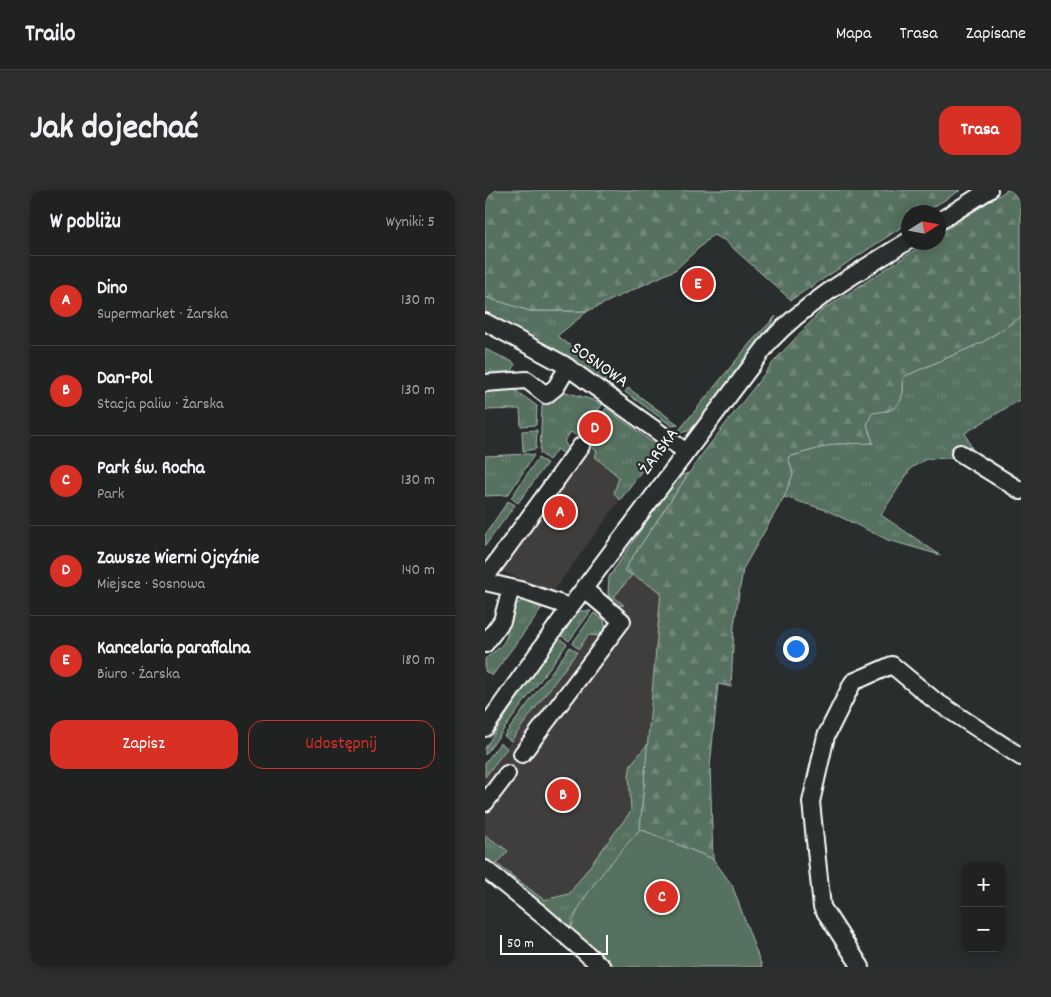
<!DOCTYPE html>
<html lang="pl">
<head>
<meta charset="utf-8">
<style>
  body { margin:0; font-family:Dekko,sans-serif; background:#2d2f2f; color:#f1f3f6 }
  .controls { position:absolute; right:15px; bottom:15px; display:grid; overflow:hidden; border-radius:10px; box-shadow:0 2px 12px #0003 }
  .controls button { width:45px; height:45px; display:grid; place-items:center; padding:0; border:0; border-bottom:1px solid #3d3f40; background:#202222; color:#f1f3f6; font:25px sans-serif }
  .compass { position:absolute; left:416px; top:15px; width:45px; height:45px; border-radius:50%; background:#202222; box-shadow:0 2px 12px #0003; rotate:79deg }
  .scale { position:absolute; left:15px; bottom:12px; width:108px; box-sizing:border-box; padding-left:5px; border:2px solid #fff; border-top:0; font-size:14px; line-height:18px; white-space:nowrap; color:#fff; -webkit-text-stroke:4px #2a2d2e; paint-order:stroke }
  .you { position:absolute; left:310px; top:458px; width:18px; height:18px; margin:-12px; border:4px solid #fff; border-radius:50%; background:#1a73e8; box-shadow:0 0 0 8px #1a73e833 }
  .badge { display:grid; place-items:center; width:32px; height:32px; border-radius:50%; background:#d93025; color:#fff; font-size:16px; font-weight:700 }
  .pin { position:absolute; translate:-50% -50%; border:2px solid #fff; box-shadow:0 1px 5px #0006 }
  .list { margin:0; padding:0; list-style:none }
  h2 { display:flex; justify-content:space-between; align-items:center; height:65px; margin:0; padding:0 20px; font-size:21px }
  h2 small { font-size:16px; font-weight:400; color:#a2a4a5 }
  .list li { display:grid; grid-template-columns:32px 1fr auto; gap:15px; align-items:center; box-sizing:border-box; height:90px; padding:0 20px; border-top:1px solid #3d3f40 }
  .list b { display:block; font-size:19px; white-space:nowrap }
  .list p { margin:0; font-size:16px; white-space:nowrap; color:#a2a4a5 }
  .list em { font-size:16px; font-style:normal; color:#a2a4a5 }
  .actions { display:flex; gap:10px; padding:15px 20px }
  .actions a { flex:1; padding:11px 0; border:1px solid #d93025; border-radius:15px; text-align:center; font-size:18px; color:#d93025 }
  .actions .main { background:#d93025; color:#fff }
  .map { position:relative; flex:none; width:536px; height:777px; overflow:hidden; border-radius:15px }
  header { display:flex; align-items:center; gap:30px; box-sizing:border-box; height:70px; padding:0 25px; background:#202222; border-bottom:1px solid #3d3f40 }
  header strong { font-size:24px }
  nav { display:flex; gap:28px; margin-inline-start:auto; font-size:18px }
  .intro { display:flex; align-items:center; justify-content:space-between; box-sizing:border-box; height:120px; padding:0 30px }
  h1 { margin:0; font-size:35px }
  .button { padding:12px 22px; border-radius:15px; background:#d93025; color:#fff; font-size:18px; font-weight:700 }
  main { display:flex; gap:30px; padding:0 30px }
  aside { flex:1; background:#202222; border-radius:15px; box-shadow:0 2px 12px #0003 }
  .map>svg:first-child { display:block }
</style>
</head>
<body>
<header>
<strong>Trailo</strong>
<nav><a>Mapa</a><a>Trasa</a><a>Zapisane</a></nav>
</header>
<div class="intro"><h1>Jak dojechać</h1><a class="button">Trasa</a></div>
<main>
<aside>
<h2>W pobliżu<small>Wyniki: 5</small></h2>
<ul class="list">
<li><span class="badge">A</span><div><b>Dino</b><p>Supermarket · Żarska</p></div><em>130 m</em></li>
<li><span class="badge">B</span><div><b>Dan-Pol</b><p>Stacja paliw · Żarska</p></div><em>130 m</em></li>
<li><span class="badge">C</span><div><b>Park św. Rocha</b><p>Park</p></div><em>130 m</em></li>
<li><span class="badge">D</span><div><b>Zawsze Wierni Ojcyźnie</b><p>Miejsce · Sosnowa</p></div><em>140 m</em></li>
<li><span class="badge">E</span><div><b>Kancelaria parafialna</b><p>Biuro · Żarska</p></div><em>180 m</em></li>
</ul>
<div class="actions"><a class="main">Zapisz</a><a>Udostępnij</a></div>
</aside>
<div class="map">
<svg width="536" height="777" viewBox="0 0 536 777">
  <defs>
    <pattern id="grass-tufts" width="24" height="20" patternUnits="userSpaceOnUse" patternTransform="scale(1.25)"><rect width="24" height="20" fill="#56715f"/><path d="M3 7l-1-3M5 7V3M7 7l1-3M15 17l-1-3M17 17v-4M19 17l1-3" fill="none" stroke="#6f8677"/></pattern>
    <pattern id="forest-firs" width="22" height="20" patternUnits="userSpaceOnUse" patternTransform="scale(1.25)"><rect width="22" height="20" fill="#56715f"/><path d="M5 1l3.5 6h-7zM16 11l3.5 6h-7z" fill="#6f8677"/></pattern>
  </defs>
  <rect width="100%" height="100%" fill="#2a2d2e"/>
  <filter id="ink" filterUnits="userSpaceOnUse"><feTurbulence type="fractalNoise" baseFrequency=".02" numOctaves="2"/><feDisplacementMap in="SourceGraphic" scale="10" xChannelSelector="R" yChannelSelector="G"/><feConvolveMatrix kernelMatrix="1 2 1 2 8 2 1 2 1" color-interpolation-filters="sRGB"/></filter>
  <g filter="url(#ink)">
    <!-- built -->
    <path fill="#403d3d" d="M104,255L112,261L110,267L134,287L129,303L135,310L67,403L15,380Z
      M147,385L176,402L163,554L146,574L144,585L146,621L84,704L59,710L0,664V587L103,445L114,446L121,440L120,431L109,423L124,405L126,412L130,416L138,415L129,407Z"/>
    <!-- grass -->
    <path fill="url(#grass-tufts)" stroke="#aab8af" d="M0,107L45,121H103L72,146L132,189L125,199L62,156L0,125Z
      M291,126L284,139L209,236L203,241L191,244L266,152Z
      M536,127V209L480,243L487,259L464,268L441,269L426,278L396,325L455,365L403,350L341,320L299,307L308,284L303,267L350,254L388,253L382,235L387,222L404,221L418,203V187L498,152Z
      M0,159L28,172L30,175L24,187L0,190Z
      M23,195L52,216L51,235L36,236L35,219L0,220V197Z
      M143,198L194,235L187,236L140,202Z
      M74,200L108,210L117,215L108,228L113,231L121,218L171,255L172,260L135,310L129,303L134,287L110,267L112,261L86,242L79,251L82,256L81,265L72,259L64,270L55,263L57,215Z
      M52,240L51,259L38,261L37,241Z
      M43,264L49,265L23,305L0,306V266Z
      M53,268L62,273L33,313L26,308Z
      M204,283L139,380L147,385L129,407L139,415L130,416L126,412L123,403L124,387L192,286Z
      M23,311L30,315L0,356V345Z
      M40,410L59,415L7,486L0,481V469C7,463 16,458 20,450C27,436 21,415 40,410Z
      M96,421H106L84,451L74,444L89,424Z
      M109,423L119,430L121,440L116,446L103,445L94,459L87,454Z
      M72,447L82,454L0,565V558Z
      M85,457L92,462L26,551L19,546Z
      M15,553L22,558L0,587V573Z
      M163,554L155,639L112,692L87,729L86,743L0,674V645L23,661L12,674L59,710L84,704L146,621L144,585L146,574Z"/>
    <!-- forest -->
    <path fill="url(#forest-firs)" stroke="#aab8af" d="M0,0H476L440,22H423V33L306,110L239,50L228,45L190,80L103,121H45L0,107Z
      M522,0H536V127L498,152L418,187C419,214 415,220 387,223L382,235L388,253L350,254L303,267L308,284L299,307L258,379L249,435L246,497L233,494L225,577L228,669L155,639L176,402L139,380L215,267L291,169L336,121L441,53L453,52L454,44Z"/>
    <!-- park -->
    <path fill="#56715f" stroke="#aab8af" d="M155,639L228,669L247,695L277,777H131L86,743C89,709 133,666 155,639Z"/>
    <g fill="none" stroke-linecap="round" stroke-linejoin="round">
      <!-- minor-tunnel -->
      <path stroke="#3f4243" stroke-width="16" stroke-dasharray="16 8" stroke-linecap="butt" d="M22,584L37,564"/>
      <!-- minor casing -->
      <g stroke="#fff" stroke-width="20">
        <path id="minor" d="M453,32L504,0
          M0,132L78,174L200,261
          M0,193L42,190L61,205L71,197L83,177
          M475,263L536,301
          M0,388L96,256
          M0,392L35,400L85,417
          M0,454L17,431L26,398
          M0,538L85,417L285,151C325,109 375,81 423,51
          M37,564L137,431L99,399
          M0,613L22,584
          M0,679L57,725L117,777
          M376,777L337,717L326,612L341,546L368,492L407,475L449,510L536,567"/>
      </g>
      <!-- minor -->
      <use href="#minor" stroke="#2a2d2e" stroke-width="16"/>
    </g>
  </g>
  <g text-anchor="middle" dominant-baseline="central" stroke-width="4.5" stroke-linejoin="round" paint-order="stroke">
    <!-- street labels -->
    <g font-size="18" fill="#fff" stroke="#2a2d2e">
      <text transform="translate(114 176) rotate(35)">SOSNOWA</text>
      <text transform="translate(175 262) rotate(-54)">ŻARSKA</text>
    </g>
  </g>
</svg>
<div class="controls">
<button>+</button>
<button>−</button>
</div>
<svg class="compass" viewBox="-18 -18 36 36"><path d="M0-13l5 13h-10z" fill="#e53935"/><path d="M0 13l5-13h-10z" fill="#a2a4a5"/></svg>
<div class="scale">50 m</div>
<div class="you"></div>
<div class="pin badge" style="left:75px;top:322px">A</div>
<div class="pin badge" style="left:78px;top:605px">B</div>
<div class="pin badge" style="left:177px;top:707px">C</div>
<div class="pin badge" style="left:110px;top:238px">D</div>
<div class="pin badge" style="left:213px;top:94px">E</div>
</div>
</main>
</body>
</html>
